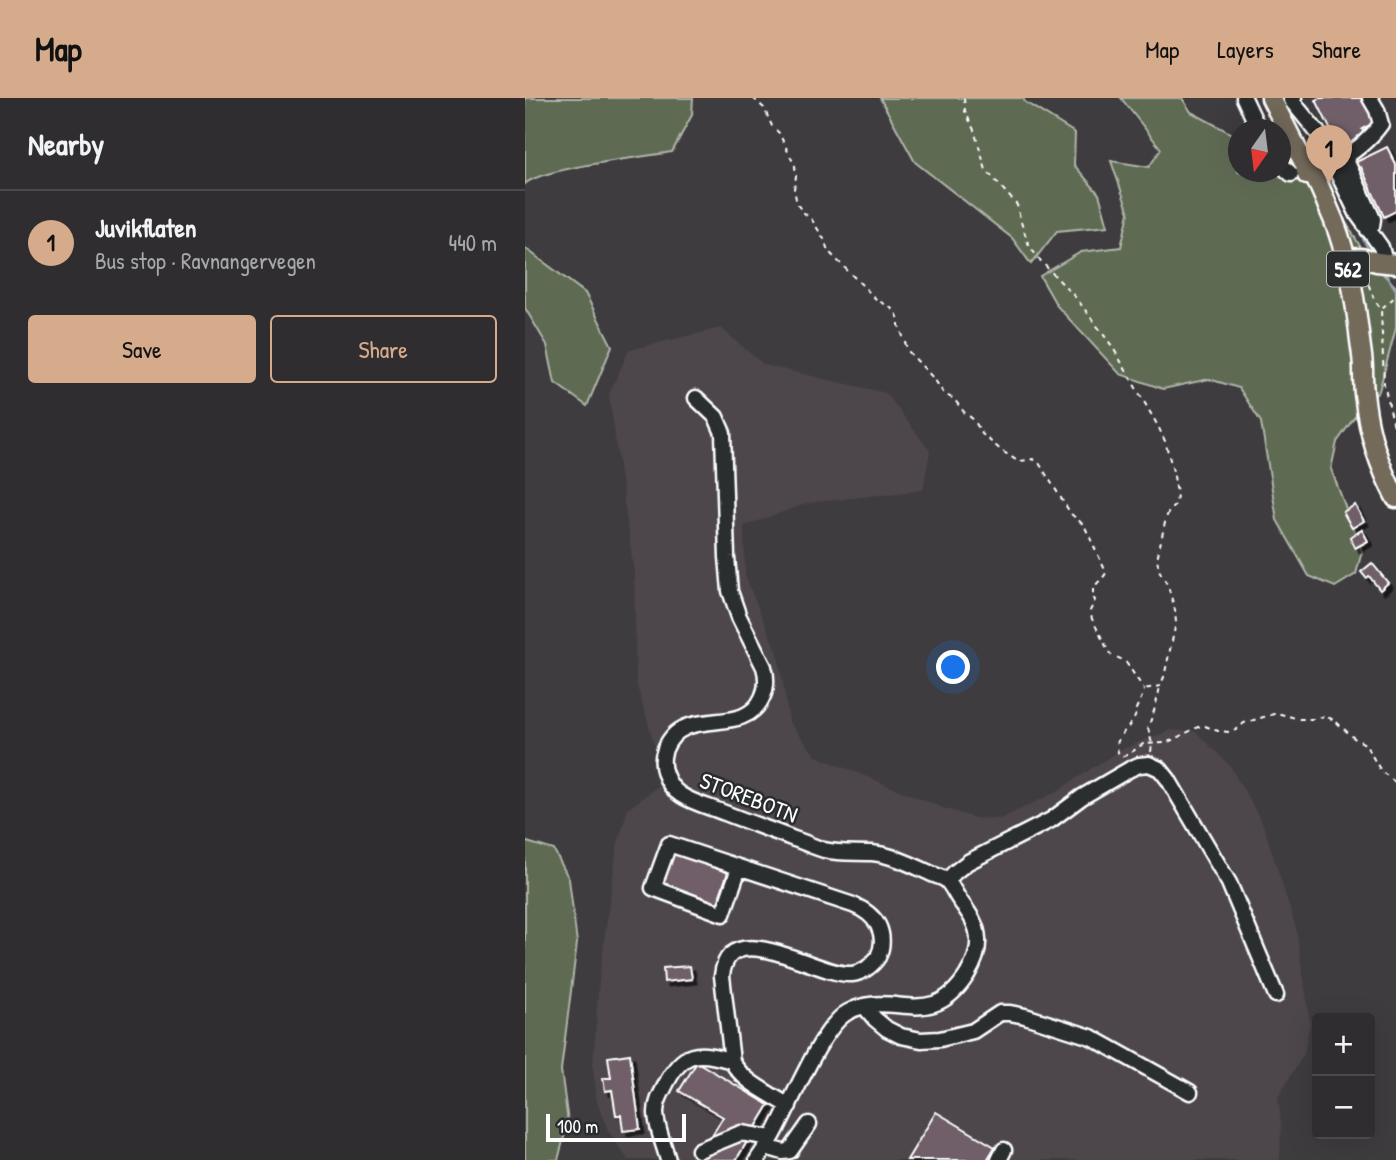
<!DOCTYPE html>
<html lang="en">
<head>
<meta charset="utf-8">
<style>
  body { margin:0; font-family:"Patrick Hand",sans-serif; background:#3b393b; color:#f1f3f6 }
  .controls { position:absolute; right:21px; bottom:21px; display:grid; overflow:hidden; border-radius:7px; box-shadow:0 7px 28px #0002 }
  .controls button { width:63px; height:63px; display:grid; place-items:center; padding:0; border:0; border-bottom:2px solid #4a494b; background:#2f2d2f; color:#f1f3f6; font:35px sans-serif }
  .compass { position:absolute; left:703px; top:21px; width:63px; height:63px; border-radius:50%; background:#2f2d2f; box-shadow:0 7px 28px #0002; rotate:194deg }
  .scale { position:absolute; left:21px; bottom:18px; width:140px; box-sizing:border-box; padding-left:7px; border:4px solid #fff; border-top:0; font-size:19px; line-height:24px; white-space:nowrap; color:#fff; -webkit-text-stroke:5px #2a2d2e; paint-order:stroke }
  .you { position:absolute; left:429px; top:570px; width:24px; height:24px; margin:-18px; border:5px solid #fff; border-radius:50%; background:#1a73e8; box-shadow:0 0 0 10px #1a73e833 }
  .badge { display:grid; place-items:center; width:46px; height:46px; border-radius:50%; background:#d6ab8b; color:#111; font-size:23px; font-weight:700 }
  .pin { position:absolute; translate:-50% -58px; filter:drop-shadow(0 2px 4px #0008) }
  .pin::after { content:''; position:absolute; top:37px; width:24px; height:21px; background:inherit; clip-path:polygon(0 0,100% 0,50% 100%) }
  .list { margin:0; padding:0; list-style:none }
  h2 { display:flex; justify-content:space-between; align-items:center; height:91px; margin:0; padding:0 28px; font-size:30px }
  h2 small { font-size:23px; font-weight:400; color:#a7a8aa }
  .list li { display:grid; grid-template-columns:46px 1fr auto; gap:21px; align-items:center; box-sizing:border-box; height:105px; padding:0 28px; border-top:2px solid #4a494b }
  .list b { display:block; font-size:26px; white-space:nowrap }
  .list p { margin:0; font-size:23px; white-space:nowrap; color:#a7a8aa }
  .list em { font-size:23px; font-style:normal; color:#a7a8aa }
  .actions { display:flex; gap:14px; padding:21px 28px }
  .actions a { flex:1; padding:16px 0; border:2px solid #d6ab8b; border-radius:7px; text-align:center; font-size:24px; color:#d6ab8b }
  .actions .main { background:#d6ab8b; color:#111 }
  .map { position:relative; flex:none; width:871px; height:1062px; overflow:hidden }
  header { display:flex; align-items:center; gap:42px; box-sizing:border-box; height:98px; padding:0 35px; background:#d6ab8b; color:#111 }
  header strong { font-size:33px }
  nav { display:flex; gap:38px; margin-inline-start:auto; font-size:24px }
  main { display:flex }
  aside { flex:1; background:#2f2d2f }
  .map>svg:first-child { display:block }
</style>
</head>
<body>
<header>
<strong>Map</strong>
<nav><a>Map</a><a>Layers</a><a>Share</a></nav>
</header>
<main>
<aside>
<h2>Nearby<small></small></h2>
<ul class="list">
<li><span class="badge">1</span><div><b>Juvikflaten</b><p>Bus stop · Ravnangervegen</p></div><em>440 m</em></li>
</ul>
<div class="actions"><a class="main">Save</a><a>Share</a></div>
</aside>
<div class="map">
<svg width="871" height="1062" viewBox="0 0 871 1062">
  <defs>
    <filter id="shadow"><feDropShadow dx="4.5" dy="4.5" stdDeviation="0" flood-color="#0009"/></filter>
  </defs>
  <rect width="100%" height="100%" fill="#3f3c3f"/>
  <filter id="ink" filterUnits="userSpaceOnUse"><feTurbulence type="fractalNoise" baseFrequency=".0143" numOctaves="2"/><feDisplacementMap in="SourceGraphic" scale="14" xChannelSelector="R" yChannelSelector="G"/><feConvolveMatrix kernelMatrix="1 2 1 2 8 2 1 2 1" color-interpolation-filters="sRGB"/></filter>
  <g filter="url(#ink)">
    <!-- built -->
    <path fill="#4e464b" d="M196,230L239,267L361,295L405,353L398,392L283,405L219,428L220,478L253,557L259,590L264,624L291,658L418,710L450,720L475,721L529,695L595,652L646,632L671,634L705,668L738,726L771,830L785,923L779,956L753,999L756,1025L755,1062H103L83,1032L72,1003L68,969L74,882L92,748L103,711L133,688V659L111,584L109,474L84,296L104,252Z"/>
    <!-- green -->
    <path fill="#5f6b53" stroke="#afb5a9" stroke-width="2" d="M0,0H168L167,17L147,54C118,59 17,70 0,86Z
      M355,0H498L500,4L550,35L549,67L574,96L583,128L532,133L506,166L487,140L390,64Z
      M596,0H657L666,14L713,39V74H755L756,66L781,87L806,99L842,160L871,189V230L854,293L829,320L812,344L806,371L837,453L831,476L810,489L784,478L752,422L736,324L714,290L684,281L638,291L595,276L532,208L515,178L556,154L596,149L604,115L586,63L624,69L636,51Z
      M0,150L60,195L87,248L62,308L30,285L22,247L0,210Z
      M2,744L29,752L44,781L52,845L36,972L43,1024L33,1062H0V746Z"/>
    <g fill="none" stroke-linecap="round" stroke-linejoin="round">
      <!-- stream -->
      <path stroke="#93a2a9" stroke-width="2.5" d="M832,127L840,145L846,155
        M858,172L871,192"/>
    </g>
    <!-- building -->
    <path fill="#705f68" stroke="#fff" stroke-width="2" filter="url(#shadow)" d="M795,0H845L855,22L837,31L840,38L815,51L791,2Z
      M862,49L871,67V113L859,119L836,69L830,72L827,66Z
      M830,407L839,423L827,430L818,414Z
      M837,432L843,443L830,450L825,439Z
      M847,465L863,485L855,492L844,478L841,480L836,474Z
      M148,755L203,774L195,797L198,798L195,806L137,785Z
      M165,868L167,881L139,884L138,870Z
      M105,956L115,1031L98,1033L96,1017H91L87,992L80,993L78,980H86L83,959Z
      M172,964L244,1007L211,1062H172L198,1019L154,993Z
      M411,1014L470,1049L462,1062H382Z"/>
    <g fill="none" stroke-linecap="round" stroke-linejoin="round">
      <!-- minor casing -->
      <g stroke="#fff" stroke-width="19">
        <path id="minor" d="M719,0L734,32
          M769,0L766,2L793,35L833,117L856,149L860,164
          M820,60L848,121L847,128L843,132
          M755,66L766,76
          M807,67C827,56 843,44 856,26L852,12L845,0
          M171,300L191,319L198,335L202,459L205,493L214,519L239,569C242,579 242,590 237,600C218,641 159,605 140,651C137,659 137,668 140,676C143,685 148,692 156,697C168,705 185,709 200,715C223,724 246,732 269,741C279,744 289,749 299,752C315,756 331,754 347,755C368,757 387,767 407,776C411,778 417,779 421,782C427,787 431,798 436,804C444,815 453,827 453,842C454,854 448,867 442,877C405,935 367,890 323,914C296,928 264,1011 247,1040C242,1047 237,1055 232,1062
          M214,770L198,816L128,790L144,746L328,807C338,811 348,818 353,827C358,837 358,849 353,859C347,868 337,875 327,876C293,879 203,815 197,878L207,963C216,983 246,996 264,1008
          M422,783L430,774L443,764L526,722L557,699L605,671L614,667L624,666L635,671L643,681L704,785L751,897
          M339,908L350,921L362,931L376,938L396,942L415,941L448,933L475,915H485L500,918L566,939L665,994
          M241,1049L258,1054L265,1053L284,1026
          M174,1052L216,1035L247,1040
          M143,1062C139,1047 131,1029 131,1014C131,1004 136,996 140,988C157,953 172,952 207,963
          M474,1062L479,1052"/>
      </g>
      <!-- major casing -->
      <g stroke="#fff" stroke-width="23">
        <path id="major" d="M746,0L780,67L782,77
          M780,67C791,78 797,94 803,109C821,148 829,191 834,234C835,246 838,259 838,271C838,282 838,292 840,303C844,337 855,370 871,400
          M816,169L822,161L836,160L852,164L871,166"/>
      </g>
      <!-- path -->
      <path stroke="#fff" stroke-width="2" stroke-dasharray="5 5" stroke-linecap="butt" d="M228,0L239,10L247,28L254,35L270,68L271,78L269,91L272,106L278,114L287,122L299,141L303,153L352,202L365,209L371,215L374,221V227L383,253L410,282L419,296L429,301L439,314L449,322L457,336L477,353L491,362L496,363L508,361L514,365L546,416L559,427L581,474L580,477L568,490V500L570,502L565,513L567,521L585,556L600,563L619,591C618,599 614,604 611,611C607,621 614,613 608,622C601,635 587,639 594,657L599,658L604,656L618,646L641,645L673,629L680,628L693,633L704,634L711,632L719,625L752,615L774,621H788L800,618L809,622L829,640L840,646L856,673L871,685
        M439,0L440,13L449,32L461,72L492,107L495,121L503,145L512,159L552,201L587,248L633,328L640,343L648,373L652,395L651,406L644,413L641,420L632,461L634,472L643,488L650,512L651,525L639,579L635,588L619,591
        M840,177L849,201L856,211L859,286L871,337
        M857,210L871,198
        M626,654L627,646L623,630L630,610L635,589"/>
      <!-- minor -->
      <use href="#minor" stroke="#2a2d2e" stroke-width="14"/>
      <!-- major -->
      <use href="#major" stroke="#736b5a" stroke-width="18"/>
    </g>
  </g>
  <g text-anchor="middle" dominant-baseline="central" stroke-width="5" stroke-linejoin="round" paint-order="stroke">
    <!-- shield labels -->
    <rect fill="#2a2d2e" stroke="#bfc0c0" stroke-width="2" x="802" y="153.5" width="42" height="35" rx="5"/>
    <g font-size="21" font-weight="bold" fill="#fff">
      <text x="823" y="171">562</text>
    </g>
    <!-- street labels -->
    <g font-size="23" fill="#fff" stroke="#2a2d2e">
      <text transform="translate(224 699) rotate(21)">STOREBOTN</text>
    </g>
  </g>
</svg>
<div class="controls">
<button>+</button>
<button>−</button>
</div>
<svg class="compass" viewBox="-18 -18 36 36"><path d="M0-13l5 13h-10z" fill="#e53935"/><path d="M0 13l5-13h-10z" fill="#a7a8aa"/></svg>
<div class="scale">100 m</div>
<div class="you"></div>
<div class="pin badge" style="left:804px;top:85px">1</div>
</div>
</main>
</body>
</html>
